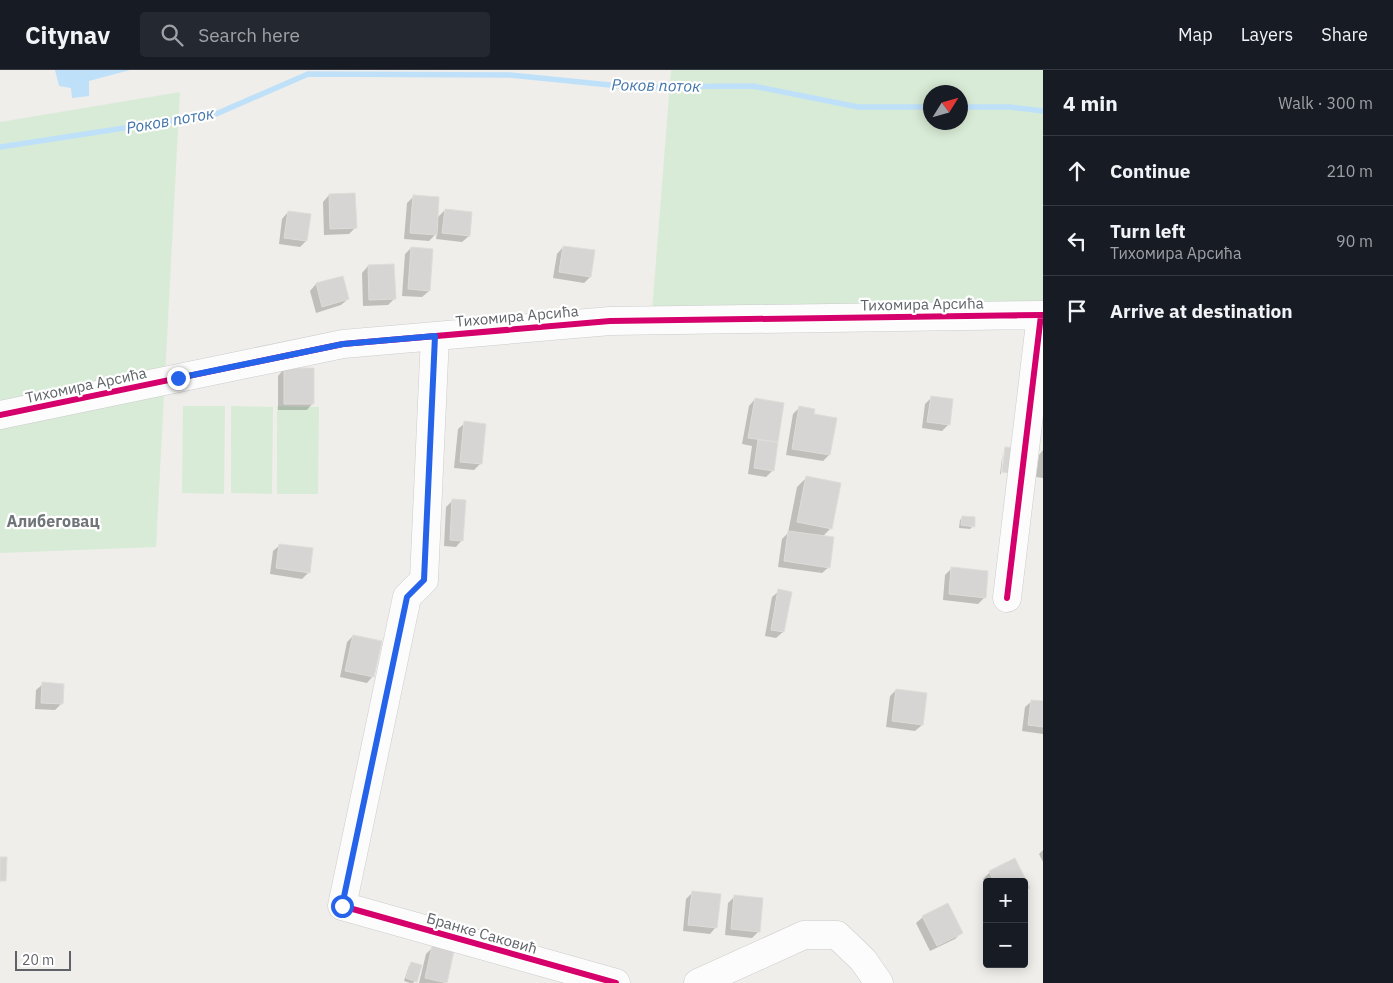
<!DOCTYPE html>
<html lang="en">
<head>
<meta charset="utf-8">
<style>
  body { margin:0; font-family:"IBM Plex Sans",sans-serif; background:#242831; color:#f1f3f6 }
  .controls { position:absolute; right:15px; bottom:15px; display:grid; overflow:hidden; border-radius:5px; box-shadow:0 2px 12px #0003 }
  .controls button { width:45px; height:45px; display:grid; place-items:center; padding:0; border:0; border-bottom:1px solid #363941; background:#171b24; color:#f1f3f6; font:25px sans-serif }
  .compass { position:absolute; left:923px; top:15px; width:45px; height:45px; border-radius:50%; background:#171b24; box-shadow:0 2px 12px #0003; rotate:53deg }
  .scale { position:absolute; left:15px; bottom:12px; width:56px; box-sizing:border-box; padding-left:5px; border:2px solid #5f6368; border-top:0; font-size:14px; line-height:18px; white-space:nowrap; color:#5f6368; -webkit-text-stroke:4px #fff; paint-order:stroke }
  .stop { position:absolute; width:15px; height:15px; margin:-11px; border:4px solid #2563eb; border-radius:50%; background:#fff }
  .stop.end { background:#2563eb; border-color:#fff; box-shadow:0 1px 5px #0008 }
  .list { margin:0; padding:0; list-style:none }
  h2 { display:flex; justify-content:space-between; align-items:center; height:65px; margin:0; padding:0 20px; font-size:21px }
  h2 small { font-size:16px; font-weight:400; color:#9ea1a6 }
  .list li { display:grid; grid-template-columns:32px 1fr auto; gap:15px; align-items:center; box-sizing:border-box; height:70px; padding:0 20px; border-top:1px solid #363941 }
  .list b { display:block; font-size:19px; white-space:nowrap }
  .list p { margin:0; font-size:16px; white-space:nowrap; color:#9ea1a6 }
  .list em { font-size:16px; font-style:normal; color:#9ea1a6 }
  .icon { flex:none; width:28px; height:28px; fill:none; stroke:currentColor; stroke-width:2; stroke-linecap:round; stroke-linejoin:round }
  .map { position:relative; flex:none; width:1043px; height:913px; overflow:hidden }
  header { display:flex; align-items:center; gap:30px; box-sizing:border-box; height:70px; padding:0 25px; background:#171b24; border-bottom:1px solid #363941 }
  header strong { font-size:24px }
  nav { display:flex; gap:28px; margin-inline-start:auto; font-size:18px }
  .search { width:350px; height:45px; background:#242831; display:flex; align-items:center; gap:12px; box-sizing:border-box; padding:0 18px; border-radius:5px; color:#9ea1a6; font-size:19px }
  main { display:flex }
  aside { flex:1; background:#171b24 }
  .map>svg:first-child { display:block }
</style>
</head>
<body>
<header>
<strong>Citynav</strong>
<div class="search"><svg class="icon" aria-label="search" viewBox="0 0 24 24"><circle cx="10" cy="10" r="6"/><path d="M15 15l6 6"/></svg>Search here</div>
<nav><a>Map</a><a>Layers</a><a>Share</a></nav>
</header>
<main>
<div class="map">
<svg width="1043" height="913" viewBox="0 0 1043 913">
  <rect width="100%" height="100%" fill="#efeeea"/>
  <!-- green -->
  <path fill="#d8ebd6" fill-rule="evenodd" d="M671,0H1043V234L652,242ZM931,22H961V52H931Z
    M180,22L156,477L0,483V52Z
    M183,336H225L224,424L182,423Z
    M231,336L273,337L272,424L231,423Z
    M277,336L319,337L318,424H277Z"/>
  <!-- water -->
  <path fill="#bfe0f9" d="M55,0H130L89,11V26L72,28L71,18L59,16Z"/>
  <!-- shadow -->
  <path fill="#0003" d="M329,125L355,158L349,164L324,165L323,132Z
    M414,126L437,148L445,140L469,166L462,172L436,169L437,163L429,171L404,169L407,133Z
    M288,142L306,171L300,177L279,174L282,149Z
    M563,177L590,207L584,213L553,208L557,184Z
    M411,178L429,221L422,227L402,226L405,184Z
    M368,196L394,229L388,235L363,236L362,203Z
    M342,207L348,229L341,235L316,243L310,221L316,214Z
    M284,299L313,333L307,340H278V306Z
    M931,328L949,354L942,361L922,358L925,334Z
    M755,329L783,334L773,400L766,407L748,404L752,376L742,374L749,336Z
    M799,338L829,385L823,391L786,385L793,344Z
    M465,353L481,393L474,400L454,398L458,359Z
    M1043,380V408L1036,407L1039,385Z
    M1003,381L1001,404H1000Z
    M807,407L831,458L822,467L829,497L822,503L778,497L782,469L788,463L797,417Z
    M453,430L462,470L456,477L444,476L446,437Z
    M963,447L973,456L970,459L959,458L960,450Z
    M280,475L309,502L302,509L270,504L273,481Z
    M951,499L985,527L978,534L943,530L945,505Z
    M779,521L790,523L783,562L776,568L765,566L772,527Z
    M353,566L373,606L367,613L340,607L347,572Z
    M43,614L61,634L55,640L35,639L36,620Z
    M896,620L922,655L915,661L886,657L890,626Z
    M1032,631L1043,632V664L1022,661L1025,637Z
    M1043,780V792L1039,784Z
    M1014,790L1029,818L1024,822V812H987V816L983,809L990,802Z
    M692,823L716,857L710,864L683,861L686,829Z
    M735,826L759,861L752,868L725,865L728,833Z
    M923,847L961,863L955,869L930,881L916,853Z
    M432,878L446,912L445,913H419L426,884Z
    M412,893L415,911L413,913H410L404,911L409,896Z"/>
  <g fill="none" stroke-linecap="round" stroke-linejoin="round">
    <!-- stream -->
    <path stroke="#bfe0f9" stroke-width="5.5" d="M961,37H1010L1043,41
      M0,77L216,44L308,4L510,5L630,17L753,16L858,37H931"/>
  </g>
  <!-- building -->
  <path fill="#d6d5d3" stroke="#deddd9" d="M355,123L357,158L330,159L329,124Z
    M413,125L439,127L437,165L410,163Z
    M445,139L472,142L470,166L442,163Z
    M288,141L311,144L307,171L284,168Z
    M563,176L595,180L591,207L559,202Z
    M411,177L433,179L430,221L408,219Z
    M394,194L396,229L369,230L368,195Z
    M343,206L349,229L322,237L316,213Z
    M284,298H314V334H284Z
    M931,326L953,329L950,355L927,352Z
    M755,328L784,333L778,372L748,368Z
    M799,336L815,339L814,344L837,348L830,385L792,379Z
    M464,351L486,354L482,394L460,392Z
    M758,370L778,372L774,401L754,398Z
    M1005,377L1015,378L1012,403L1002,402Z
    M806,406L841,413L832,459L797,452Z
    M452,429L466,430L463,471L450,470Z
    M962,446L975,447V457L961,455Z
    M788,461L834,467L830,498L784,491Z
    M279,474L313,478L310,503L276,498Z
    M951,497L988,501L986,528L949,524Z
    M778,519L792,522L784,562L771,560Z
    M353,565L382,571L374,607L345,601Z
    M42,612L64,614L63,634L41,633Z
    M896,619L927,623L923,655L892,651Z
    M1031,630L1043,631V657L1028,655Z
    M0,787H7L6,811H0Z
    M1015,788L1030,818L1024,821V812H994L989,801Z
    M692,821L721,824L717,858L688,855Z
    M734,825L763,828L760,862L731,859Z
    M948,833L963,863L937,876L922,846Z
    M432,876L454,881L447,913L425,908Z
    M411,892L422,895L417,912L406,908Z"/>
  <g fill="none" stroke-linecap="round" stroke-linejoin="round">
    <!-- minor casing -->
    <g stroke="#cbcccc" stroke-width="29">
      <path id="minor" d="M435,266L424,510L407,527L342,836L616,913
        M0,345L343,274L610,251L1043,245
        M1007,528L1041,245
        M698,913L804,865H837L863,890L879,913"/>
    </g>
    <!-- minor -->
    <use href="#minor" stroke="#fdfcfc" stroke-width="28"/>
    <!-- cycleway casing -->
    <g stroke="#fff" stroke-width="9">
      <path id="cycleway" d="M0,345L343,274L610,251L1043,245
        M1007,528L1041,245
        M342,836L616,913"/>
    </g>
    <!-- cycleway -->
    <use href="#cycleway" stroke="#d6006c" stroke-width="6"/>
  </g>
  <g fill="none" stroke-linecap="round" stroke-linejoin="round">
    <!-- route -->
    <path stroke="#2563eb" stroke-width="6" d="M178,308L343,274L435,266L424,510L407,527L342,836"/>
  </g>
  <g text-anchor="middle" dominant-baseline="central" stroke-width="4.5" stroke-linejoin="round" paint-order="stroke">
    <!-- street labels -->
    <g font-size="15" fill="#5f6368" stroke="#fff">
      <text transform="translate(922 234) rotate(-1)">Тихомира Арсића</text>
      <text transform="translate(517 246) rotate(-5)">Тихомира Арсића</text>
      <text transform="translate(86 315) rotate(-12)">Тихомира Арсића</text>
      <text transform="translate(482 863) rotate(16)">Бранке Саковић</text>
    </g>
    <!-- water labels -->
    <g font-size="16" font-style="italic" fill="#4174aa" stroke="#fff">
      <text transform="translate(656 15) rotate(1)">Роков поток</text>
      <text transform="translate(170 50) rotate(-10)">Роков поток</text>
    </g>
    <!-- neighbourhood labels -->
    <g font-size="16" font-weight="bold" fill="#70757a" stroke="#fff">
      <text x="53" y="451">Алибеговац</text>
    </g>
  </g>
</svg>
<div class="controls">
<button>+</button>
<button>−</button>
</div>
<svg class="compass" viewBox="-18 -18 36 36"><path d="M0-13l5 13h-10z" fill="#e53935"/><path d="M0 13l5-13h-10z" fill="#9ea1a6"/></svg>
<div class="scale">20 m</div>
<div class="stop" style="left:342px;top:836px"></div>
<div class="stop end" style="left:178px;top:308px"></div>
</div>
<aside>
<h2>4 min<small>Walk · 300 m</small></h2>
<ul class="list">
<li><svg class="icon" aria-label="ahead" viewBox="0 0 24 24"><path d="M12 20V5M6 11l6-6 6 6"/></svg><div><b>Continue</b></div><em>210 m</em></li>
<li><svg class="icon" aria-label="left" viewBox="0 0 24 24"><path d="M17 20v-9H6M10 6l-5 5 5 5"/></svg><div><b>Turn left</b><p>Тихомира Арсића</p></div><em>90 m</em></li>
<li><svg class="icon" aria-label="arrive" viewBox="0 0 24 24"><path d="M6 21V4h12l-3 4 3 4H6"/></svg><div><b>Arrive at destination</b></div></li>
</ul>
</aside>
</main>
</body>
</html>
